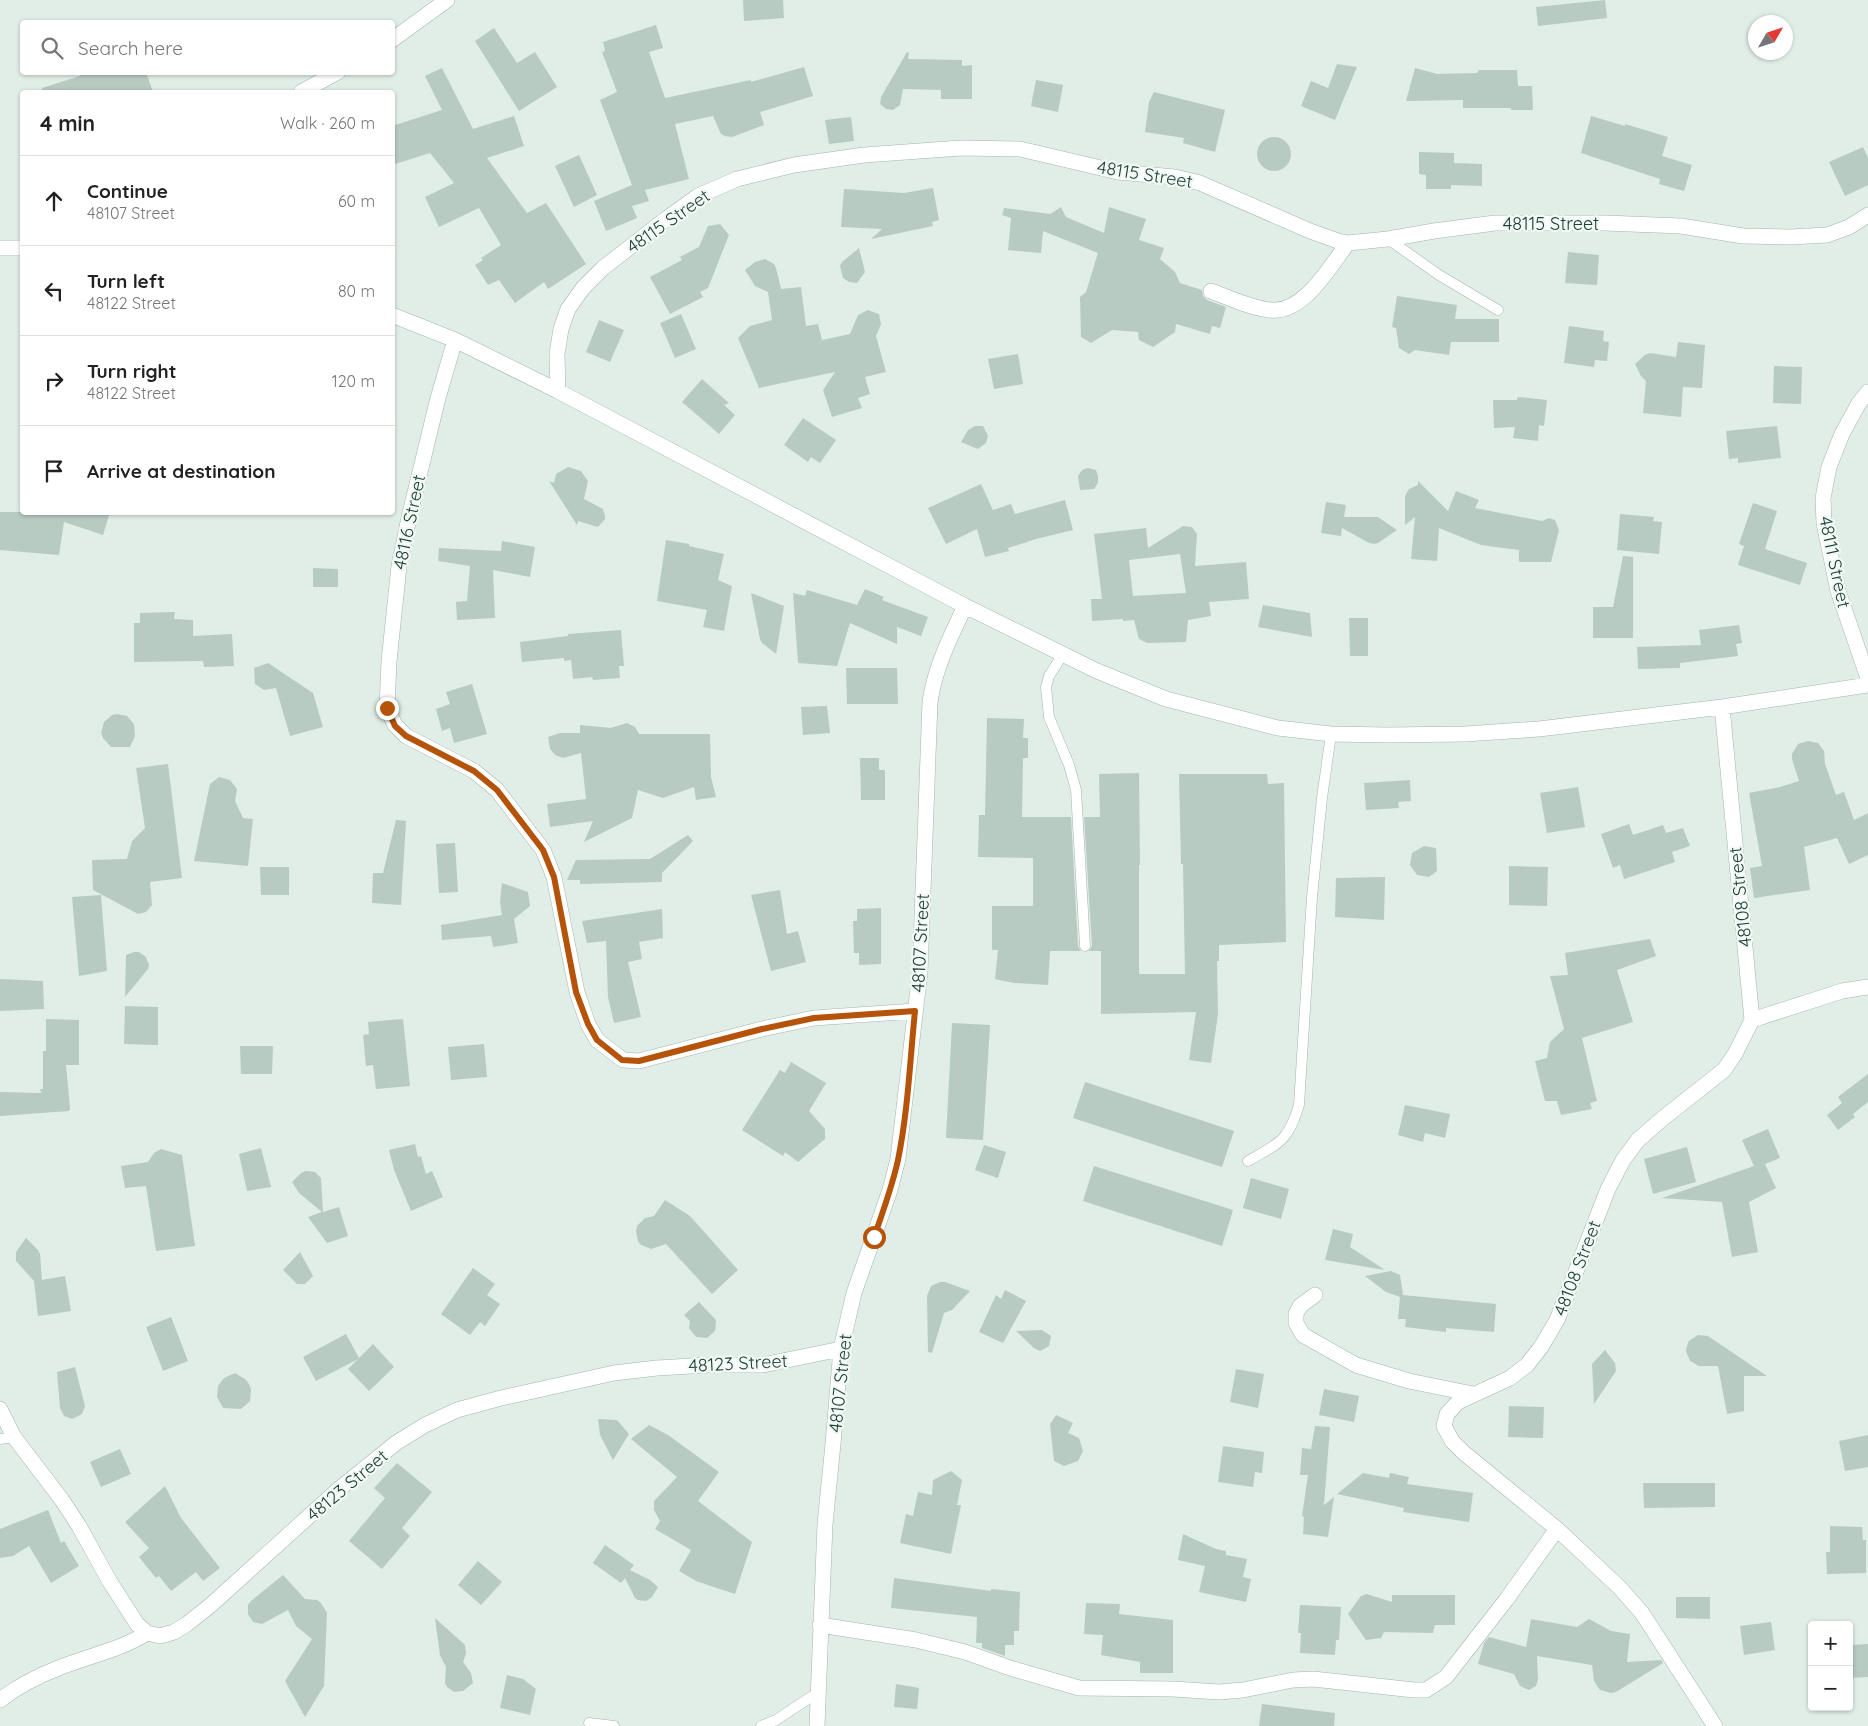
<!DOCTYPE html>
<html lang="en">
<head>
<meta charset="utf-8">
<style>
  body { margin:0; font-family:Quicksand,sans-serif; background:#f2f2f2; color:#222 }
  .controls { position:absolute; right:15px; bottom:15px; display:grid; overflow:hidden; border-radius:5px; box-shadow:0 1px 4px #0004 }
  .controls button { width:45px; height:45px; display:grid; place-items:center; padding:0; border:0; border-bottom:1px solid #e0e0e0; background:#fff; color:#222; font:25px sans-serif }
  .compass { position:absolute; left:1748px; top:15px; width:45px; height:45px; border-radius:50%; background:#fff; box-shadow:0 1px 4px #0004; rotate:51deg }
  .stop { position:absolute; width:15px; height:15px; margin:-11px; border:4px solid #b45309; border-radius:50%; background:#fff }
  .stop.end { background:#b45309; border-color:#fff; box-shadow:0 1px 5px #0008 }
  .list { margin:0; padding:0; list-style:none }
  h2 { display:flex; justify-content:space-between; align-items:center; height:65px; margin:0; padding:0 20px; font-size:21px }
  h2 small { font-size:16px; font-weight:400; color:#767676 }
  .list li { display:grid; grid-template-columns:32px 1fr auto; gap:15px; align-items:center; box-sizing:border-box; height:90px; padding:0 20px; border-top:1px solid #e0e0e0 }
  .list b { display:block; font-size:19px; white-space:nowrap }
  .list p { margin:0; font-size:16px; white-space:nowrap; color:#767676 }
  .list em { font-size:16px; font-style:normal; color:#767676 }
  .icon { flex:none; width:28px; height:28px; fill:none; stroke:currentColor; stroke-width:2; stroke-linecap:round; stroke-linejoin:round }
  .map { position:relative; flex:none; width:1868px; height:1726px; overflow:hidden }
  .search { position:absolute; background:#fff; box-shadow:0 1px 4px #0004; left:20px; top:20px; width:375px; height:55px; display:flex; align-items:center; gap:12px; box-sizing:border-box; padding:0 18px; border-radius:5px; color:#767676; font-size:19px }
  .panel { position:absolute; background:#fff; box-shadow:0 1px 4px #0004; left:20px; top:90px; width:375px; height:425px; border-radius:5px }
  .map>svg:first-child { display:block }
</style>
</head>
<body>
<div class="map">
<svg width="1868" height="1726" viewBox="0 0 1868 1726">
  <rect width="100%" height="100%" fill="#e1ede7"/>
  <!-- building -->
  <path fill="#b8cbc3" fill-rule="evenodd" d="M743,0H783L784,18L744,21Z
    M1605,0L1607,18L1538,26L1536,7Z
    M656,25L663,48L649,52L665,98L751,80V82L804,67L813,96L760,112L764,125L732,137L725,136L721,134L713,116L675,124L689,179L645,190L649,201L632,206L637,218L606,231L594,201L632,185L600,100L617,92L602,52L605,51L603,42Z
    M494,28L517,63L535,52L557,87L519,111L475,41Z
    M907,52L909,53L908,59L962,60V66L972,65V99H941V90L903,89L900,105L893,110L886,109L880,104L881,97Z
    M1337,64L1357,67L1335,120L1301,106L1311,81L1328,88Z
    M442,68L473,129L514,116L524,146L487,158L527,213L546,203L586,264L548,289L544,282L515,303L499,280L488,285L475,265L483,260L481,258L501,245L479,208L439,227L425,197L454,183L430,153L392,165V126L442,110L425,76Z
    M1415,68L1437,74L1477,73L1479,70H1517L1518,86H1532L1533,110H1511V108H1463V100L1406,101Z
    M79,72H146L153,92H42V88L80,76Z
    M1036,80L1063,85L1058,112L1031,106Z
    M1154,92L1225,110L1215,152L1183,143L1184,138L1145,132L1149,102Z
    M1591,116L1625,126V124L1668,137L1662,156L1692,165L1684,191L1659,184L1660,179L1581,153Z
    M851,117L854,141L829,144L825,120Z
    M1257 154a17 17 0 1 1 34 0a17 17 0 1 1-34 0Z
    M1863,147L1868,158V185L1845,196L1829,162Z
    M1419,152L1454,153V163L1482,164V186L1451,185V189H1426V175L1419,174Z
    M579,155L597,195L574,207L555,166Z
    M933,188L939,220L932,222L933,226L871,239L882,229L841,227L844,189L904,193Z
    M1061,207L1066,217L1104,233L1109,207L1146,219L1139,240L1164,248L1160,259L1175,272L1180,283L1202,290L1203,296L1207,300L1226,307L1220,328L1212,326L1210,334L1176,324L1175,332L1153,347L1139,340L1138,332L1112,330L1091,343L1081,337L1080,297L1086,292L1098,253L1043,231L1041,253L1008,250L1011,218L1002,215L1004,208L1050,214Z
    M720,224L729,235L708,288L700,292L703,297L670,314L650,277L682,260L680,257L699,247L708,226Z
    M859,248L865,272L857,283L849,282L843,278L840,266L842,262Z
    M1568,252L1599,255L1597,285L1565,283Z
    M765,259L774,264L776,268L781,289L801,287L806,326L818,324L822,340L850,334L858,315L868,310L879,314L881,324L876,336L886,372L865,377L870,394L858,398L862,408L832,417L823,390L835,372L759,388L738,338L750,326L772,320L768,292L755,286L745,270L755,262Z
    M1397,296L1457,305L1455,319H1499V342H1451L1449,355L1415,350L1409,354L1399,348L1396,328L1392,327Z
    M681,314L696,349L675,358L660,323Z
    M599,320L624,330L610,362L586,352Z
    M1569,326L1604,331L1603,341L1609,342L1607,361L1595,360L1594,367L1564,363Z
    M1678,342L1705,345L1702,388L1683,387L1681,417L1643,413L1646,381L1641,376L1635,364L1645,355L1650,353L1676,357Z
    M1018,354L1023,384L994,389L988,359Z
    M1774,366L1802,367L1801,404L1773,403Z
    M702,379L729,403L724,405L735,415L719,434L682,402Z
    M1518,397L1547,400L1544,426L1539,425L1538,441L1513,438L1515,427L1494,428L1493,400H1517Z
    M803,418L836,440L820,463L811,457L808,462L784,445Z
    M975,426H983L988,436L986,443L978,449L961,442L968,430Z
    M1777,426L1781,458L1738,463V458L1729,459L1726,431Z
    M568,467L581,471L588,481L584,499L603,509L605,516V519L598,527L578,521L577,525L549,481L554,483L556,474Z
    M1088,468L1096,470L1098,476V483L1094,489L1080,490L1078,476L1082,470Z
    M1418,481L1448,511L1456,491L1479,500L1475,508L1542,521L1549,518L1555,520L1559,530L1551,562H1519V550L1481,545L1439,528L1437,561L1411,559L1415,517L1405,525V496L1409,489L1418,485Z
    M981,484L993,510L1011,504L1015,514L1065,500L1073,530L1036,539L1008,548L1009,551L985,557L977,529L946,544L928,508Z
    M1326,502L1346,505L1344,517H1378L1397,530L1378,543L1374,544L1369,543L1342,528L1341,536L1321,533Z
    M1753,503L1777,511L1765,549L1807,563L1800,585L1738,565L1744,546L1739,544Z
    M0,512H110L103,535L64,522L59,555L0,550Z
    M1620,514L1654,517L1653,521L1662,522L1659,554L1617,550Z
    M1183,526L1192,527L1197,534L1195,566L1246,562L1249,599L1209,602L1211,616L1188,620L1186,642L1147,643L1139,639L1134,620L1123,621V619L1092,621L1091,599H1102L1094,534L1146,528L1148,548ZM1180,554L1186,593L1133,596L1129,560Z
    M666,540L689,544V546L724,554L718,580L732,586L724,631L703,627L707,610L657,601Z
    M502,541L535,547L530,577L493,570L495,618L457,620L456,602L467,601L470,566L438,561L439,548L501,551Z
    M1623,556L1633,557V638H1593V607H1613Z
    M313,568L338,569V587H313Z
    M865,589L884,597L882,600L928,617L921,636L897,627V644L850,623L837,666L798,663L793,593L805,596L807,590L857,605Z
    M751,593L784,606L776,654L762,643L760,639Z
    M1263,605L1310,613L1312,637L1258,627Z
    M175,612L174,619L193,620V636L232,634L234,666L204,667L203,661L134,662V623H140V613Z
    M1349,618H1368V656H1350Z
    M1739,625L1742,643L1736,644L1738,656L1680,663V668L1638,669L1637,647L1701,645L1699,630Z
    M621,630L624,666H619L620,678L593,680L592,677L573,679L571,660L564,661V658L522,662L520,642L568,636V634Z
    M268,663L313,693L323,727L290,736L276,688L264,690L255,684L254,668Z
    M846,668H897L898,704H847Z
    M472,684L487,734L454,743L450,728L442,731L436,709L450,704L446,692Z
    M827,706L830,733L803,735L801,707Z
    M117,714L127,716L134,724L135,736L130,747H111L103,738L101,733L104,722L112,715Z
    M987,718L1024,719L1023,738H1028V758H1023L1022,817H1071L1078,946L1081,951H1050L1048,985L1014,983L995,979L998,950H992V906H1033V858L978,857L979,815H985Z
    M627,723L635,727L639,734H710L711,777L716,797L696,800L694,787L663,798L638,790L632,818L584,842L593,821L550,827L547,804L586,799L581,753L563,758L555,755L550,749L548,737L560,733H580V725L611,728Z
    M1808,741L1818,743L1824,751L1825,764L1836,795L1844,792L1854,820L1868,813V855L1849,864L1837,838L1804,847L1810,890L1754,898L1750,868L1762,866L1749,793L1780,787L1799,781L1792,759V754L1798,744Z
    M860,758H879V770H885V800H861Z
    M168,764L182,878L150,882L152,905L146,912L138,914L93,890L92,860L127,859L132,841L145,828L136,768Z
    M1139,773L1140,865H1139V974H1185L1183,864H1181L1179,774H1267L1268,784L1284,783L1286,942L1219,945V961H1217L1218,1014L1211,1063L1189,1060L1196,1012L1101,1014V951H1089L1092,946L1084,817H1100L1099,774Z
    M219,777L230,780L237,789L235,801L243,818L253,819L248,866L194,861L210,784Z
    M1410,780L1411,801L1398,802L1399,808L1366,810L1364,783Z
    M1578,787L1585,827L1547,833L1540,793Z
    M396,820L406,821L401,905L372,903L373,873H383Z
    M1629,824L1633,835L1663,825L1666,833L1683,828L1690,846L1672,852L1675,862L1624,879L1620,865L1613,868L1601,834Z
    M688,835L693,841L662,873V882L580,884V880H567L576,860L650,859Z
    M455,843L458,892L439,893L436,844Z
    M1424,846L1436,848L1437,871L1429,877L1417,875L1410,865L1412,853Z
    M1509,866L1548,867L1547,906L1509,905Z
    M260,867H289V895H261Z
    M1385,877L1384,920L1335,917L1336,878Z
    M502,883L528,892L530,906L514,919L518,943L493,947L491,936L442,940L441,925L502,915L500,902Z
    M780,890L787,934L798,931L806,962L771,971L751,895Z
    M101,895L107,971L79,976L72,897Z
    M881,908V964L859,965V953H854L853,921H857V909Z
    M662,909L663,938L639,942L642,959L628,962L641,1017L614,1023L608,997L606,941L587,943L582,921Z
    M1650,939L1656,956L1617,970L1633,1022L1582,1038L1597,1101L1590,1103L1592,1109L1561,1115L1557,1101H1545L1535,1061L1547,1058L1550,1042L1564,1029L1550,976L1568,975L1565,953Z
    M134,952H139L146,957L149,965L148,969L125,997L126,955Z
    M0,979L43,981L44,1009L0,1011Z
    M125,1006L158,1007V1045L124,1044Z
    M46,1019L79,1020V1065H66L70,1108L69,1111L0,1116V1092L41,1093L40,1089H43V1051H46Z
    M403,1019L410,1086L376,1089L373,1065L366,1066L363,1035L369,1034L368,1022Z
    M952,1023L990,1025L983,1140L946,1138Z
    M484,1044L487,1077L451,1080L448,1047Z
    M240,1046H273L272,1074H241Z
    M791,1062L826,1083L809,1111L825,1129V1139L798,1162L785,1152L783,1156L742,1130L780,1070L785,1073Z
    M1868,1074V1102L1853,1114L1855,1117L1838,1130L1827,1115L1842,1103L1838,1097Z
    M1085,1082L1234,1131L1222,1167L1073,1118Z
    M1405,1105L1450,1114L1445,1138L1425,1133L1423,1142L1398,1135Z
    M1768,1129L1780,1158L1765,1164L1776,1188L1749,1202L1758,1252L1732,1257L1722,1202L1662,1198L1754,1166L1742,1140Z
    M415,1144L418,1157L421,1156L426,1174L432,1171L443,1197L411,1211L394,1170L389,1150Z
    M984,1145L1006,1152L998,1178L975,1170Z
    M1687,1147L1696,1182L1653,1194L1644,1159Z
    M261,1148L271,1187L247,1191L239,1154Z
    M161,1149L182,1155L195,1246L156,1251L146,1186L125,1188L121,1166L148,1162L154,1153Z
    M1094,1166L1233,1210L1222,1246L1083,1201Z
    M306,1171L315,1172L321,1178L323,1212L339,1207L348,1236L327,1243L308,1217L322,1212L299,1193L292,1182L301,1173Z
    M1251,1178L1289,1189L1281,1219L1243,1208Z
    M665,1200L690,1216L738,1270L712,1294L666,1244L651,1249L641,1245L638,1241L636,1231L637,1226L645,1218L654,1216Z
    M1333,1229L1353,1234L1350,1247L1385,1270L1325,1260Z
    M26,1238L38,1250L40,1254L42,1280L65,1276L71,1311L38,1316L34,1281L16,1261V1252Z
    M300,1252L313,1276L305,1284H297L283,1270Z
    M473,1268L495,1284L487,1295L500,1304L485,1326L480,1322L470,1335L441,1314Z
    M1391,1271L1400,1275L1403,1295L1496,1304L1494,1332L1446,1328V1332L1405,1327L1406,1319H1398L1400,1297L1386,1292L1365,1276Z
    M940,1282H945L970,1291L952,1310L944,1313L932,1353L928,1352L927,1296L931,1286Z
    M1005,1290L1026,1301L1003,1343L979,1332L996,1295L1001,1299Z
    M699,1302L716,1320L715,1331L707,1338L696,1337L689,1328L690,1321L684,1315Z
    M171,1317L188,1361L163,1371L146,1327Z
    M1042,1330L1051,1336L1049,1346L1040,1351L1034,1348L1016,1331Z
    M346,1334L359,1358L373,1344L394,1367L369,1391L348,1369L358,1359L316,1381L303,1357Z
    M1698,1335L1708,1336L1767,1376H1744V1411L1727,1414L1718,1366H1699L1690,1361L1686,1351L1687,1346L1689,1341Z
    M1605,1350L1615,1363L1616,1371L1594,1404L1592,1364Z
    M75,1367L85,1406L82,1414L72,1419L64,1416L60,1408L57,1372Z
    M1236,1369L1264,1374L1258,1408L1230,1402Z
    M235,1373L245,1379L249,1384L251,1389L250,1401L241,1409L223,1408L217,1397L218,1386L224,1378Z
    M1324,1389L1359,1396L1354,1422L1319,1415Z
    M1509,1406L1544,1407L1543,1438L1508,1437Z
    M1056,1415L1073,1423L1068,1433L1079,1438L1083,1451L1078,1461L1064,1466L1054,1461L1050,1424Z
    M598,1419L617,1420L629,1434L613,1460L600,1435Z
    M649,1425L668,1435L719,1472L698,1501L752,1542L735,1594L696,1581L679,1571L691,1550L655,1529L660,1521L654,1510V1501L677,1477L631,1439Z
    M1315,1426L1330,1427L1324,1505L1334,1497L1328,1537L1303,1534L1304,1517L1302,1516L1308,1475H1300L1302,1448L1311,1449Z
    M1868,1435V1467L1845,1471L1839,1441Z
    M1223,1446L1264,1452L1262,1473L1255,1472L1253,1487L1218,1482Z
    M120,1449L131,1474L101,1487L90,1462Z
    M397,1463L432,1492L402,1528L410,1536L382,1569L349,1541L385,1498L374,1488Z
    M951,1471L962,1480L957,1505H961L951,1554L900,1543L906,1514L913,1516L918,1492L932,1495L933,1480Z
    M1363,1473L1389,1478L1390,1473L1409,1477L1407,1484L1473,1493L1469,1522L1403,1512L1404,1508L1337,1494Z
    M1643,1483H1715V1507L1644,1508Z
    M165,1486L181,1518L220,1568L203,1581L196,1572L171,1591L159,1576L156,1578L139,1557L149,1548L125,1522Z
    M48,1510L61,1543L64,1541L79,1566L51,1583L29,1546L13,1556L0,1558V1529Z
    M1830,1526L1862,1527L1863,1540H1866V1573L1827,1574L1826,1552H1830Z
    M1183,1534L1216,1549L1226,1551V1555L1247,1559L1243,1577L1251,1579L1246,1602L1199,1592L1205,1566L1178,1560Z
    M605,1545L634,1565L630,1570L650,1580L658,1587L652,1597L646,1601L638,1600L635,1598L625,1578L621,1583L593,1563Z
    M478,1561L502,1582L481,1605L458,1585Z
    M283,1575L305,1599L317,1600L321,1603L327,1613L324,1686L305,1717L285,1681L312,1639L296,1626L288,1610L262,1624L253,1622L248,1614V1605L251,1601Z
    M894,1578L991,1591V1589L1020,1592L1019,1631H1014V1645H1005V1656L982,1648V1643H976L977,1617L891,1608Z
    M1367,1594L1392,1602V1595H1455V1625H1435L1433,1633L1384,1632L1381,1638L1366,1640L1348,1614L1361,1596Z
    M1676,1597H1710V1619L1676,1618Z
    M1086,1603L1120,1604L1119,1614L1173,1620V1673H1140V1662L1101,1655L1103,1635L1084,1634Z
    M1300,1605L1341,1607L1339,1640H1336L1335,1655L1300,1653L1301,1633H1298Z
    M435,1618L465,1645L466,1654L463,1662L471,1673L473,1683L463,1691L454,1692L447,1687L445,1683L446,1667L440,1655Z
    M1531,1619L1577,1627L1589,1619L1611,1631L1630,1634L1627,1662L1661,1660L1663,1663L1616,1692L1611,1693L1600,1690L1597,1686L1594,1681L1592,1665L1537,1656L1538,1680L1536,1686L1529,1690L1520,1686L1514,1674L1478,1664L1484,1643L1489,1637L1526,1647Z
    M1771,1622L1775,1650L1744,1655L1740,1626Z
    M1868,1644V1677L1849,1678V1645Z
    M507,1675L523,1679L536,1689L530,1715L500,1708Z
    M896,1684L919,1688L917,1709L894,1707Z
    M1262,1704L1335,1713L1334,1726H1259Z"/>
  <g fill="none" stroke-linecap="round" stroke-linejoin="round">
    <!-- service casing -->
    <g stroke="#a3b6af" stroke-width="11">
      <path id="service" d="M1388,239L1439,275L1498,310
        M1063,654L1049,676L1046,687L1049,717L1069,765L1076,790L1085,946
        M1248,1161C1279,1143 1288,1142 1299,1105L1312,897L1322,798L1331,734
        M0,1439L14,1437
        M589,1723L614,1726
        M761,1726L776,1720L817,1693"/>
    </g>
    <!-- minor casing -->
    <g stroke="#a3b6af" stroke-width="16">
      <path id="minor" d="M392,40L447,0
        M301,92L338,72
        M0,248H22
        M1211,291C1230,298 1250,308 1270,310C1304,314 1330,266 1348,243
        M392,315L455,340L558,391L965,606L1097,671L1166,699L1278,728L1331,734L1388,735L1465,734L1539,729L1722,707L1868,685
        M455,340L438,398L410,513L399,566L389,661L387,708L395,725L406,736L474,771L497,790L543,850L554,877L577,992L588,1024L597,1040L623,1060L639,1061L762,1029L814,1018L915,1011
        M558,391L557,354L561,329L568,309L583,288L603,268L666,219L698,196L737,179L794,165L864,155L961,148L1020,149L1118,172L1175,177L1200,183L1310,231L1338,241L1348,243L1388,239L1434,231L1495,223H1605L1681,226L1743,236L1791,237L1827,235L1849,227L1868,215
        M1868,392L1859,403L1842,434L1829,467L1823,498L1824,523L1838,591L1868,678
        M1752,1020L1842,991L1868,987
        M1315,1295L1300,1306L1296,1314V1323L1303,1335L1356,1365L1409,1381L1473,1394
        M0,1409L14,1437L62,1500L79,1526L110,1582L137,1624L147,1633L160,1636L174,1632L187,1624L212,1604L339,1489L396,1443L425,1425L457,1410L501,1398L614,1373L657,1368L708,1365H763L841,1349
        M820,1625L916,1640L965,1652L1010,1668L1079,1688L1173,1689L1219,1692L1243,1690L1293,1680L1313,1679L1414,1690H1426L1446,1677L1506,1600L1557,1529
        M0,1700C18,1686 40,1675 61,1667C91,1655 120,1650 147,1633
        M817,1726L825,1524L833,1444L841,1349L854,1293L890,1190L898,1159L920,972L930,702C935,667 950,638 965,606
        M1715,1726L1642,1613L1619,1587L1557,1529L1464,1453L1452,1441L1444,1426L1447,1414L1458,1402L1510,1378L1527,1365L1541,1347L1557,1320L1608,1189L1623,1160L1638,1140L1662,1119L1724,1070L1735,1054L1752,1020L1722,707"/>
    </g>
    <!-- service -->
    <use href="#service" stroke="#fff" stroke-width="10"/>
    <!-- minor -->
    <use href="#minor" stroke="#fff" stroke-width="15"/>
  </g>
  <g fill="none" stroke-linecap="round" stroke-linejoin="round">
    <!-- route -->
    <path stroke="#b45309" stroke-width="6" d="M387,708L395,726L406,736L474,771L497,790L543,850L554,877L576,992L588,1024L597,1040L622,1060L639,1061L762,1029L814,1018L915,1011C910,1060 908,1111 898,1160C892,1187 883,1212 874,1237"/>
  </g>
  <g text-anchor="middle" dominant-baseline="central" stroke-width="4.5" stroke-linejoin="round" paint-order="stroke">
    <!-- street labels -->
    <g font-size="18" fill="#1f4037" stroke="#f2f9f5">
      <text transform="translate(1145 174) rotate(9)">48115 Street</text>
      <text transform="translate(668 221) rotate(-35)">48115 Street</text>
      <text x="1551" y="223">48115 Street</text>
      <text transform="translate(409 522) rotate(-78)">48116 Street</text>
      <text transform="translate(1835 562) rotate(78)">48111 Street</text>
      <text transform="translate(1740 897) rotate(-96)">48108 Street</text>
      <text transform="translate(920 943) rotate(-87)">48107 Street</text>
      <text transform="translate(1577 1268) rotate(-69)">48108 Street</text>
      <text transform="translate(738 1363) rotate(-3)">48123 Street</text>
      <text transform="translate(840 1383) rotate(-84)">48107 Street</text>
      <text transform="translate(347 1485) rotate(-40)">48123 Street</text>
    </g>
  </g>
</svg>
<div class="controls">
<button>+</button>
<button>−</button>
</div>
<svg class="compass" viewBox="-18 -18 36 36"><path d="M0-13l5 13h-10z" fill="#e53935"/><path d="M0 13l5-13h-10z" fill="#767676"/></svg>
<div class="stop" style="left:874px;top:1237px"></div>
<div class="stop end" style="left:387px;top:708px"></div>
<div class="search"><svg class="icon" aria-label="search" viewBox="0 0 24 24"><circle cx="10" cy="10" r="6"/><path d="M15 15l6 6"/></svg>Search here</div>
<section class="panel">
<h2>4 min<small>Walk · 260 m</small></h2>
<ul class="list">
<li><svg class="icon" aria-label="ahead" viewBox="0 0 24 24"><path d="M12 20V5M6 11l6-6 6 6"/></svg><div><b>Continue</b><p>48107 Street</p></div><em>60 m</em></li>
<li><svg class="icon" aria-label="left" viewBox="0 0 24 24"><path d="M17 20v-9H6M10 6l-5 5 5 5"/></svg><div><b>Turn left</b><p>48122 Street</p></div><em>80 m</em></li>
<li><svg class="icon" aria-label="right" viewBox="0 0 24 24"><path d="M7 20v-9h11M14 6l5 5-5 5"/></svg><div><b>Turn right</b><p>48122 Street</p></div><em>120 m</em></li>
<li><svg class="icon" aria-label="arrive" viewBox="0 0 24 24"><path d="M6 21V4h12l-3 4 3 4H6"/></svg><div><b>Arrive at destination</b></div></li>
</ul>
</section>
</div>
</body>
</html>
